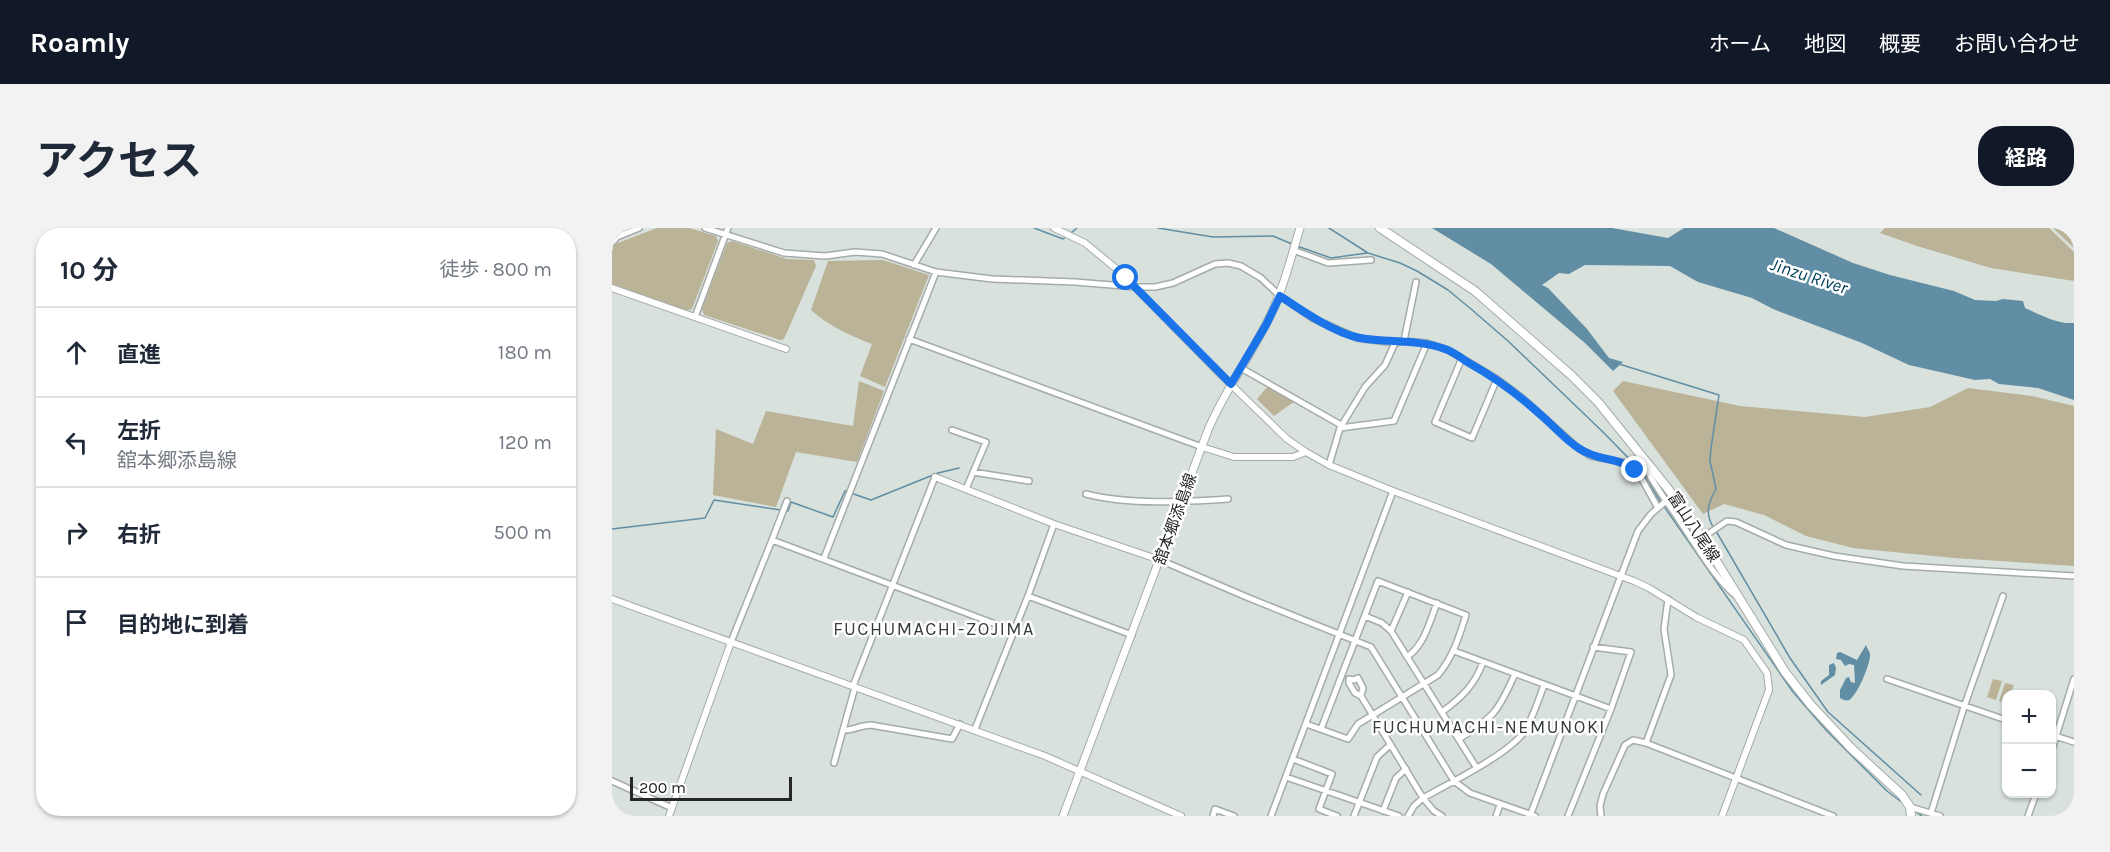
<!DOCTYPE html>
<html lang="ja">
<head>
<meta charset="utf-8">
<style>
  body { margin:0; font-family:Karla,"Noto Sans JP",sans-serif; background:#f2f2f3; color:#1f2937 }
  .controls { position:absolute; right:18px; bottom:18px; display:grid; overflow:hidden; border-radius:12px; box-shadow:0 2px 4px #0004 }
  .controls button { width:54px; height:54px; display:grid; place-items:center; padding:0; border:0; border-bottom:2px solid #e0e1e3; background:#fff; color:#1f2937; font:30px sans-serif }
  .scale { position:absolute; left:18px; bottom:15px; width:162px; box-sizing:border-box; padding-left:6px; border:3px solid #252826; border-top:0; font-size:16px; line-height:21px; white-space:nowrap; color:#252826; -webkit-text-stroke:4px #fff; paint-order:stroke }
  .stop { position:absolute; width:18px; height:18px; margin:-14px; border:4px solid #1a73e8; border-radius:50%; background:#fff }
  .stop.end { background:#1a73e8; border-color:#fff; box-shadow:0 2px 6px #0008 }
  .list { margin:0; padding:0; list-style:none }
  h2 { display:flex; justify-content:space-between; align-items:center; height:78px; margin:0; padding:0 24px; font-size:26px }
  h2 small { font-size:20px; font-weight:400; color:#747a83 }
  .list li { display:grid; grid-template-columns:39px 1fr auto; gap:18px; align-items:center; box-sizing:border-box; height:90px; padding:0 24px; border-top:2px solid #e0e1e3 }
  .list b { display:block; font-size:22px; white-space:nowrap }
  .list p { margin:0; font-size:20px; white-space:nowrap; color:#747a83 }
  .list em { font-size:20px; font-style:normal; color:#747a83 }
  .icon { flex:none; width:33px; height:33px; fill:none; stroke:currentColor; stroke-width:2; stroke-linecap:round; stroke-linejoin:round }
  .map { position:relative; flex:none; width:1462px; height:588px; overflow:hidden; border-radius:24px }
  header { display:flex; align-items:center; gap:36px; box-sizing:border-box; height:84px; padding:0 30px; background:#111827; color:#fff }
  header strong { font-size:28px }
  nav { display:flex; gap:33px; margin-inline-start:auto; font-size:21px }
  .intro { display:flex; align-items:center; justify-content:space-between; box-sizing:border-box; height:144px; padding:0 36px }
  h1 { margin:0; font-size:42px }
  .button { padding:15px 27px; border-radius:24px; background:#111827; color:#fff; font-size:21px; font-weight:700 }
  main { display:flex; gap:36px; padding:0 36px }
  aside { flex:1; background:#fff; border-radius:24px; box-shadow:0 2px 4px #0004 }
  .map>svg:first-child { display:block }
</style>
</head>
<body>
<header>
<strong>Roamly</strong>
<nav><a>ホーム</a><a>地図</a><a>概要</a><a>お問い合わせ</a></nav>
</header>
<div class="intro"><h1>アクセス</h1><a class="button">経路</a></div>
<main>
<aside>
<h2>10 分<small>徒歩 · 800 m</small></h2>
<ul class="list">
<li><svg class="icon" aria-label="ahead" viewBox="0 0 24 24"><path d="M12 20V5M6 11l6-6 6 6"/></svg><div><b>直進</b></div><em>180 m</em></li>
<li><svg class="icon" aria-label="left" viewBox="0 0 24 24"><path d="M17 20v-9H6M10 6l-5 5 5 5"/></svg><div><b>左折</b><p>舘本郷添島線</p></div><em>120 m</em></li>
<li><svg class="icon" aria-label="right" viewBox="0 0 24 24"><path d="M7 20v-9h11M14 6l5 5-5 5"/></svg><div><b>右折</b></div><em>500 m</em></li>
<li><svg class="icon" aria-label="arrive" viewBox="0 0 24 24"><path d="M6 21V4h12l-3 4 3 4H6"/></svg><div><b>目的地に到着</b></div></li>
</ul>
</aside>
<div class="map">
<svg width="1462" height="588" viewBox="0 0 1462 588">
  <rect width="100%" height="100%" fill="#d8e1dc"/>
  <!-- green -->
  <path fill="#bab398" d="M45,0H77L104,8L106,13L80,81L75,83L0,56V23L3,16Z
    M1273,0H1437L1462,24V53L1379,40L1305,18L1268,5Z
    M1441,0H1462V20Z
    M120,13L175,31L202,32L204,38L172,111L168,112L92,87L90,81L115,15Z
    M271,32L317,47L273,159L248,148L260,116C237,107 218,99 199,82L216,33Z
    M247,153L272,163L245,234L184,224L164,279L101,267L104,201L141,216L154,183L241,198Z
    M1011,153L1128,178L1253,189L1318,179L1356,160L1420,168L1462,178V338L1342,330L1241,320L1194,308L1152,287L1112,276L1091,286L1001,163Z
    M656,158L683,173L662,188L645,171Z
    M1381,451L1390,453L1384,472L1375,469Z
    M1393,455L1402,457L1399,466H1394V475L1387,473Z"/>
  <!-- water -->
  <path fill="#618ea4" d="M820,0H1000L1056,10L1072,0H1162L1241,35L1278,47L1342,63L1363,72L1384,73L1391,71L1411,73L1413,80C1429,87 1445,96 1462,95V172L1426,160L1387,156L1378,151L1363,152L1297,137L1250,115L1161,81L1140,70L1086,54L1058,38L973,37L957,46L947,45L930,57L936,60L975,101L997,130L1011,134L1001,143L973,115L879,36Z
    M1254,417C1255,420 1258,424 1258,426C1259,435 1245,468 1237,472C1233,473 1232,472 1228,470V462L1234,450L1237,449L1239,454L1243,455L1242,437L1237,436L1233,438L1229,432L1224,431L1225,425L1228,424L1245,432Z
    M1222,435L1224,440L1223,447L1209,457V453L1217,447V437Z"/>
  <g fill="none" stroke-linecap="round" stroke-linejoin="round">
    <!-- stream -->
    <path stroke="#618ea4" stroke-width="1.5" d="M422,0L451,11L455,8
      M546,0L601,9L661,8L680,16
      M717,0L756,25L788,35L805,43L836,62L859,81L896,113L992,205L1030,244L1048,273
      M459,5L465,0
      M685,18L719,30L755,25
      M1007,136L1107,167L1099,220L1098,233L1104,261C1096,275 1093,285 1101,299
      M1051,277L1181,464L1214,502L1275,563L1292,576
      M174,282L176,283L179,274L221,289L233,263L259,272L326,245L347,240
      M0,301L93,290L102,272L169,282
      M1104,303L1178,430L1216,484L1309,567
      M1301,582L1310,588"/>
    <!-- minor casing -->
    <g stroke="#a5aca8" stroke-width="8">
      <path id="minor" d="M93,0L172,25L213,28L243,24L270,26L324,44L380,51L463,54L524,59H543L561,55L603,36L616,35L629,38L649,50L668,68L700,90L745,110L783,115L792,113L815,115L836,122L885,151L909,169L966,220L979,228L1014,235L1023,242L1031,253L1046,280
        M0,15L5,9L27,0
        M681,22L716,35L759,32
        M302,37L324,0
        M83,89L116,0
        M297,111L590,219
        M792,113L804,54
        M783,115L773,137L753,159L728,200L782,193L815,115
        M850,130L823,194L860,210L885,151
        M629,140L729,197
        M340,202L374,214L354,261
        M717,237L728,200
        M361,244L417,253
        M474,266C517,277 572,274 616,271
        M1054,273C1071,295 1104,355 1125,368
        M1090,310L1115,293L1124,294L1174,317L1222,328L1291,338L1462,348
        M160,312L175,273
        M212,330L324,44
        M548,332L637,370L759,419L842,553L858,565L923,588
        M416,368L520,407
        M753,388L770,395L779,403L864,539
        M779,403L796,364
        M119,414L160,312L402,403
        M842,423L999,481
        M795,429C813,416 817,395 825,375
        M1275,451L1394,492
        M241,458L323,249
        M243,459L231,502C240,503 249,497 259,497L340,511L348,496
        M749,468L751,460L746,450L742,452L737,451V455L743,465L749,468L811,570L822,583L830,588
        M830,484C849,470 863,457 871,434
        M694,496L736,511L746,496L826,447C841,429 847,409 854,387L766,353L709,501
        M363,501L416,368L442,296
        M1440,507L1462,514
        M847,511C882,489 886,484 903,446
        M1034,515L1059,447L1052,401L1056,371
        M1440,521L1462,451
        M681,531L720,546L707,581L725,588
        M222,535L231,502
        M674,549L787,588
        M0,553L60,580
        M1298,579L1328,588
        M771,583L784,550L794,541
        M1319,585L1352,479L1391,368
        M601,588L603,581L622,588
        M659,588L781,263
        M742,588L765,529L778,517
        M796,588L802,578L811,570C836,556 897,526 912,504C921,490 926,473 932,457
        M884,588L888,577
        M918,588L1026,303L1039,286L1054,273L1039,250L1032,234
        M956,588L999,481L1019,424L981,419
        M989,588L988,578L991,566L1013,517L1021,512L1034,515L1221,588
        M1416,588L1424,566"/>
    </g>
    <!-- tertiary casing -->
    <g stroke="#a5aca8" stroke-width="8">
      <path id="tertiary" d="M442,0L473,15L507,43L607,145L675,211L694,224
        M0,60L174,121
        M590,219L622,229H681L694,224L717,237L781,263L1022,353L1037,360L1084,389L1132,412L1155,445L1157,462L1110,588
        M323,249L442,296L548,332
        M0,371L433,528L569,588
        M57,588L119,414"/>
    </g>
    <!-- secondary casing -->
    <g stroke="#a5aca8" stroke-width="9">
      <path id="secondary" d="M451,588L596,202C612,164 636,132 654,96C670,66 678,33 688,0"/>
    </g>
    <!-- primary casing -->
    <g stroke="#a5aca8" stroke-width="10">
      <path id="primary" d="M768,0L863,63L959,147L986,174L1057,262L1090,310L1173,444L1198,476L1239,520L1290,567L1298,579L1299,588"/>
    </g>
    <!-- minor -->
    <use href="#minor" stroke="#fff" stroke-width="5"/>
    <!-- tertiary -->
    <use href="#tertiary" stroke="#fff" stroke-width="6"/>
    <!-- secondary -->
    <use href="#secondary" stroke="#fff" stroke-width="7"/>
    <!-- primary -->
    <use href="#primary" stroke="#fff" stroke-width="8"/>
  </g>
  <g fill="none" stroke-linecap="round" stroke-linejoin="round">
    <!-- route -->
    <path stroke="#1a73e8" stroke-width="8" d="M514,50L619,156L654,97L668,68C689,82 722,105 748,110C777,115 806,111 833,121C842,124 849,130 857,135C884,150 907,167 930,188C943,199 954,213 968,221C985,233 1006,229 1023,242"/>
  </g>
  <g text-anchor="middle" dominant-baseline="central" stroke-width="5" stroke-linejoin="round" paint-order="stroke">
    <!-- street labels -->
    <g font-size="16" fill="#252826" stroke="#fff">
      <text transform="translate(563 291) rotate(-70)">舘本郷添島線</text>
      <text transform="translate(1082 299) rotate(57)">富山八尾線</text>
    </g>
    <!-- water labels -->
    <g font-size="18" font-style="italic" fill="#00425a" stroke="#fff">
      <text transform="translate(1197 48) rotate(18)">Jinzu River</text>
    </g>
    <!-- neighbourhood labels -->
    <g font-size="18" letter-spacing="1.5" fill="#353b38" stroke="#fff">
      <text x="322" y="401">FUCHUMACHI-ZOJIMA</text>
      <text x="877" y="499">FUCHUMACHI-NEMUNOKI</text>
    </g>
  </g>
</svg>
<div class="controls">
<button>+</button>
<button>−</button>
</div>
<div class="scale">200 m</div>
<div class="stop" style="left:514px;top:50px"></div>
<div class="stop end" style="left:1023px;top:242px"></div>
</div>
</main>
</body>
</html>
